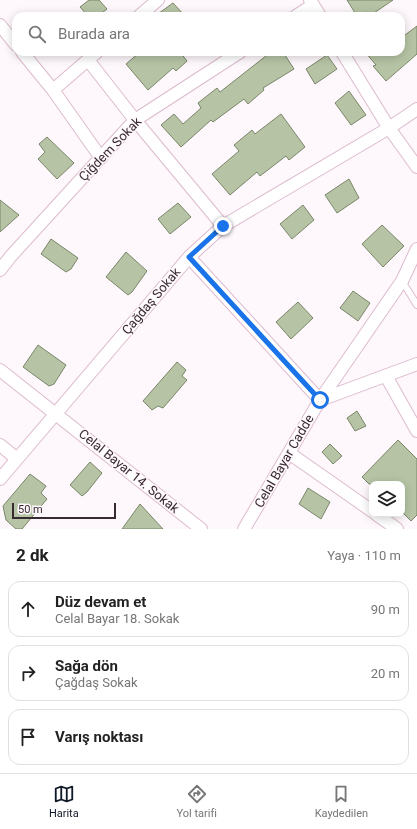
<!DOCTYPE html>
<html lang="tr">
<head>
<meta charset="utf-8">
<style>
  body { margin:0; font-family:Roboto,sans-serif; background:#f2f2f2; color:#222 }
  .controls { position:absolute; right:12px; bottom:12px; display:grid; overflow:hidden; border-radius:8px; box-shadow:0 2px 10px #0003 }
  .controls button { width:36px; height:36px; display:grid; place-items:center; padding:0; border:0; border-bottom:1px solid #e0e0e0; background:#fff; color:#222; font:20px sans-serif }
  .scale { position:absolute; left:12px; bottom:10px; width:104px; box-sizing:border-box; padding-left:4px; border:2px solid #372a32; border-top:0; font-size:11px; line-height:14px; white-space:nowrap; color:#372a32; -webkit-text-stroke:3px #fef7fb; paint-order:stroke }
  .stop { position:absolute; width:12px; height:12px; margin:-9px; border:3px solid #1a73e8; border-radius:50%; background:#fff }
  .stop.end { background:#1a73e8; border-color:#fff; box-shadow:0 1px 4px #0008 }
  .list { margin:0; padding:0; list-style:none }
  h2 { display:flex; justify-content:space-between; align-items:center; height:52px; margin:0; padding:0 16px; font-size:17px }
  h2 small { font-size:13px; font-weight:400; color:#767676 }
  .list li { display:grid; grid-template-columns:26px 1fr auto; gap:12px; align-items:center; box-sizing:border-box; height:56px; margin:0 8px 8px; padding:0 8px; border:1px solid #e0e0e0; border-radius:12px }
  .list b { display:block; font-size:15px; white-space:nowrap }
  .list p { margin:0; font-size:13px; white-space:nowrap; color:#767676 }
  .list em { font-size:13px; font-style:normal; color:#767676 }
  .icon { flex:none; width:22px; height:22px; fill:none; stroke:currentColor; stroke-width:2; stroke-linecap:round; stroke-linejoin:round }
  .map { position:relative; flex:none; width:417px; height:529px; overflow:hidden }
  .search { position:absolute; background:#fff; box-shadow:0 2px 10px #0003; left:12px; right:12px; top:12px; height:44px; display:flex; align-items:center; gap:10px; box-sizing:border-box; padding:0 14px; border-radius:12px; color:#767676; font-size:15px }
  .sheet { height:244px; background:#fff }
  nav { display:flex; justify-content:space-around; align-items:center; box-sizing:border-box; height:56px; border-top:1px solid #e0e0e0; background:#fff; font-size:11px; color:#767676 }
  nav a { display:grid; justify-items:center; gap:2px }
  nav .on { color:#111827 }
  .map>svg:first-child { display:block }
</style>
</head>
<body>
<div class="map">
<svg width="417" height="529" viewBox="0 0 417 529">
  <rect width="100%" height="100%" fill="#fef7fb"/>
  <!-- building -->
  <path fill="#b6c4a5" stroke="#798669" d="M89,0H99L107,9L98,16H88L80,7Z
    M347,0H393L371,15L367,12L359,16H357Z
    M173,3L185,16H155Z
    M417,26V54L386,81L373,66L376,65L365,52H401V38Z
    M140,52H180L187,61L176,71L173,68L148,90L126,64Z
    M271,52H283L294,69L263,88L264,90L248,104L244,99L213,122L211,120L181,147L161,125L174,114L183,124L201,108L198,103L217,88L220,92Z
    M327,55L337,69L315,84L306,69Z
    M349,91L366,115L351,125L335,103Z
    M281,114L305,147L289,160L286,156L260,176L257,172L230,195L212,174L239,151L234,145L252,130L255,134Z
    M47,137L74,163L57,179L38,159L45,152L39,144Z
    M349,179L359,198L337,213L325,195Z
    M0,200L19,215L0,232Z
    M178,203L191,217L170,234L158,219Z
    M303,205L314,220L292,239L280,224Z
    M382,225L404,246L383,267L362,244Z
    M51,239L78,258L71,269L66,272L41,254Z
    M126,252L147,271L132,292L128,295L106,277Z
    M353,291L370,303L358,321L340,308Z
    M298,302L313,318L291,339L276,322Z
    M38,345L66,365L54,384L49,386L23,367Z
    M177,362L186,370L182,376L187,380L163,408L158,406L152,410L143,401Z
    M357,411L366,426L355,431L347,418Z
    M398,440L417,459V515L411,521L402,512V484H369L362,477Z
    M330,444L342,456L333,464L322,452Z
    M90,462L102,473L87,492L82,496L70,485Z
    M30,474L46,486L41,493L47,499L22,529H16L6,520L3,506Z
    M308,488L330,502L321,519L299,504Z
    M140,504L163,529H122Z"/>
  <g fill="none" stroke-linecap="round" stroke-linejoin="round">
    <!-- service casing -->
    <g stroke="#dcbbce" stroke-width="8">
      <path id="service" d="M402,281L417,305"/>
    </g>
    <!-- minor casing -->
    <g stroke="#dcbbce" stroke-width="14">
      <path id="minor" d="M310,0L320,16
        M139,16L158,0
        M296,16L313,5
        M0,25L16,45
        M22,52L53,90L101,158
        M342,52L389,128L417,167
        M88,60L135,120L223,226
        M53,90L97,52
        M189,257L320,400L402,281L417,249
        M0,270L11,256L135,120L240,52
        M0,370L201,529
        M386,376L417,431
        M0,445L17,459
        M289,453L372,511
        M0,479L189,257L223,226L389,128L417,109
        M376,514L397,529
        M244,529L320,400L417,364"/>
    </g>
    <!-- service -->
    <use href="#service" stroke="#fff" stroke-width="6"/>
    <!-- minor -->
    <use href="#minor" stroke="#fff" stroke-width="12"/>
  </g>
  <g fill="none" stroke-linecap="round" stroke-linejoin="round">
    <!-- route -->
    <path stroke="#1a73e8" stroke-width="5" d="M223,226L189,257L320,400"/>
  </g>
  <g text-anchor="middle" dominant-baseline="central" stroke-width="3" stroke-linejoin="round" paint-order="stroke">
    <!-- street labels -->
    <g font-size="13" fill="#372a32" stroke="#fef7fb">
      <text transform="translate(110 149) rotate(-46)">Çiğdem Sokak</text>
      <text transform="translate(151 301) rotate(-50)">Çağdaş Sokak</text>
      <text transform="translate(284 461) rotate(-60)">Celal Bayar Cadde</text>
      <text transform="translate(129 471) rotate(39)">Celal Bayar 14. Sokak</text>
    </g>
  </g>
</svg>
<div class="controls">
<button><svg class="icon" aria-label="layers" viewBox="0 0 24 24"><path d="M12 4l9 5-9 5-9-5zM3 14l9 5 9-5"/></svg></button>
</div>
<div class="scale">50 m</div>
<div class="stop" style="left:320px;top:400px"></div>
<div class="stop end" style="left:223px;top:226px"></div>
<div class="search"><svg class="icon" aria-label="search" viewBox="0 0 24 24"><circle cx="10" cy="10" r="6"/><path d="M15 15l6 6"/></svg>Burada ara</div>
</div>
<section class="sheet">
<h2>2 dk<small>Yaya · 110 m</small></h2>
<ul class="list">
<li><svg class="icon" aria-label="ahead" viewBox="0 0 24 24"><path d="M12 20V5M6 11l6-6 6 6"/></svg><div><b>Düz devam et</b><p>Celal Bayar 18. Sokak</p></div><em>90 m</em></li>
<li><svg class="icon" aria-label="right" viewBox="0 0 24 24"><path d="M7 20v-9h11M14 6l5 5-5 5"/></svg><div><b>Sağa dön</b><p>Çağdaş Sokak</p></div><em>20 m</em></li>
<li><svg class="icon" aria-label="arrive" viewBox="0 0 24 24"><path d="M6 21V4h12l-3 4 3 4H6"/></svg><div><b>Varış noktası</b></div></li>
</ul>
</section>
<nav>
<a class="on"><svg class="icon" aria-label="map" viewBox="0 0 24 24"><path d="M3 6l6-2 6 2 6-2v14l-6 2-6-2-6 2zM9 4v14M15 6v14"/></svg>Harita</a>
<a><svg class="icon" aria-label="directions" viewBox="0 0 24 24"><path d="M12 3l9 9-9 9-9-9zM9 14v-3h6M13 9l2 2-2 2"/></svg>Yol tarifi</a>
<a><svg class="icon" aria-label="saved" viewBox="0 0 24 24"><path d="M7 4h10v16l-5-4-5 4z"/></svg>Kaydedilen</a>
</nav>
</body>
</html>
